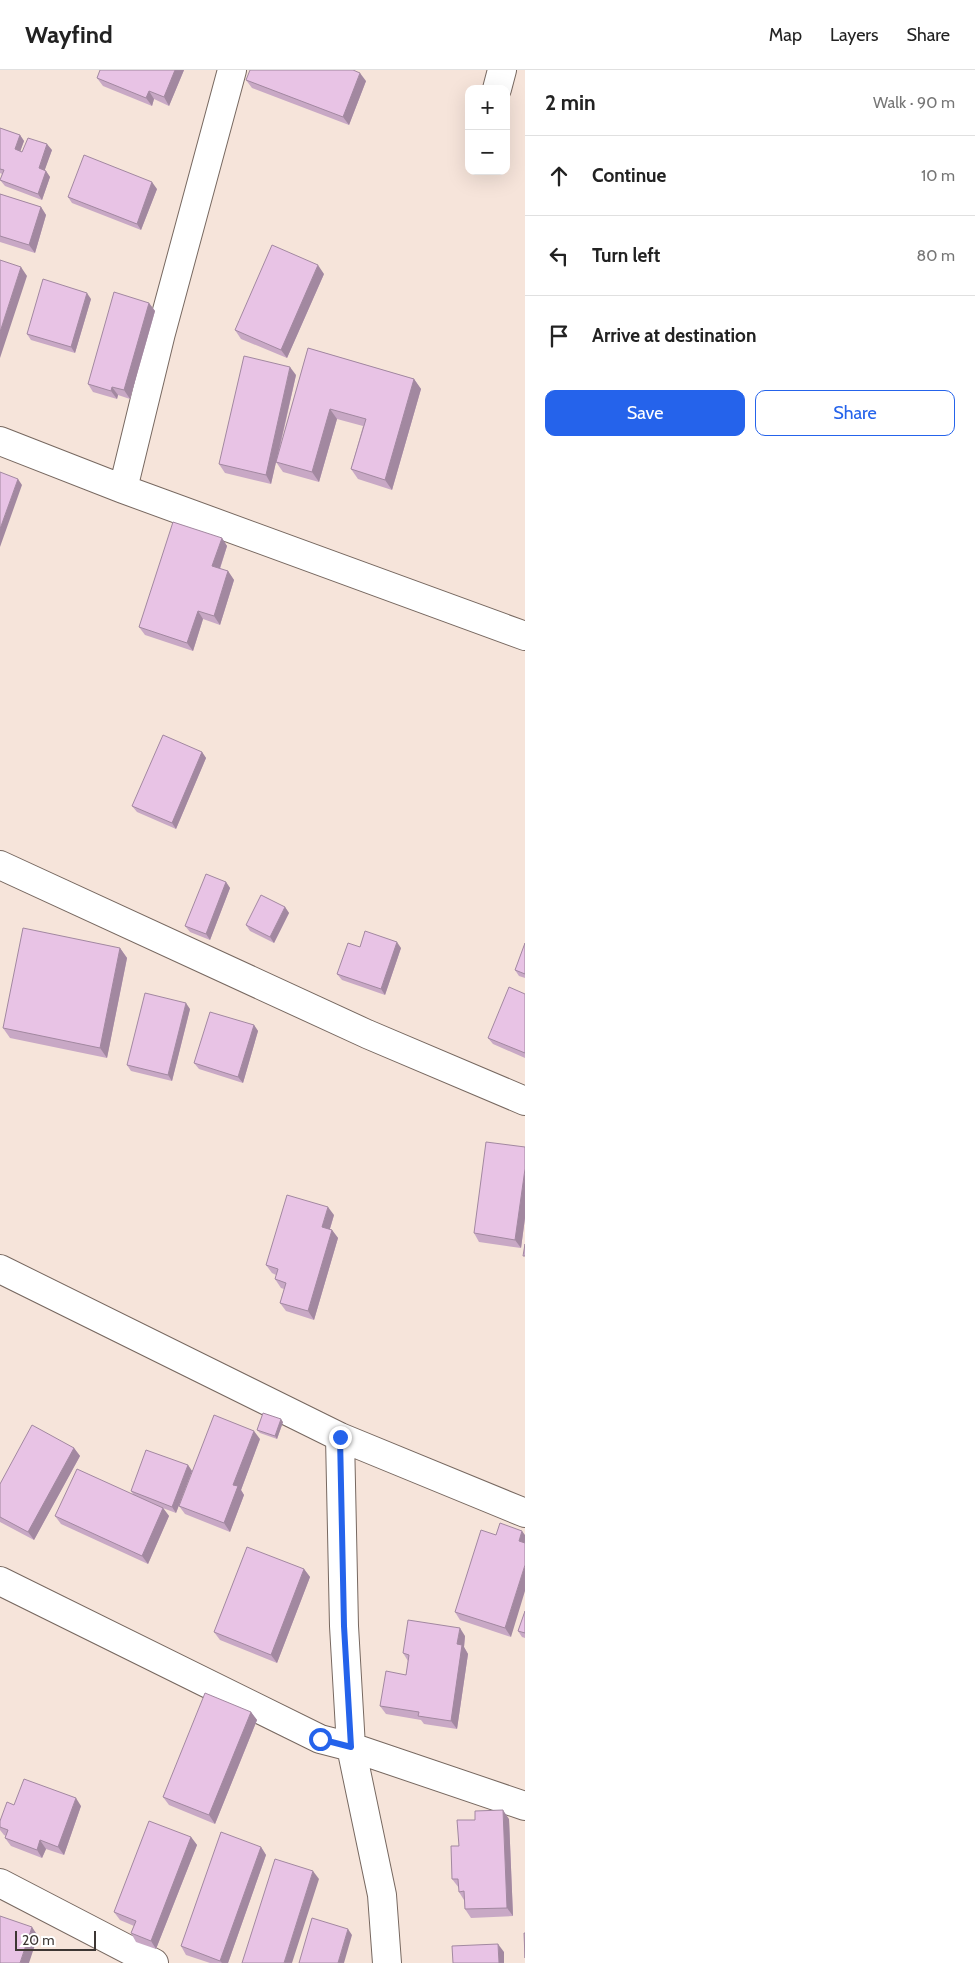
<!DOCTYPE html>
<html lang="en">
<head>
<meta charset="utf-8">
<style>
  body { margin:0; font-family:Cabin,sans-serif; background:#f2f2f2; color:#222 }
  .controls { position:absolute; right:15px; top:15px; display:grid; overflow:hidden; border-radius:10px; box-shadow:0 5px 20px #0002 }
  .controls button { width:45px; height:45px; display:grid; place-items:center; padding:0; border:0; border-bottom:1px solid #e0e0e0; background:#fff; color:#222; font:25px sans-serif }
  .scale { position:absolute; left:15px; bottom:12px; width:81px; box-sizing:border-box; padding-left:5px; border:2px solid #3d3633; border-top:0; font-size:14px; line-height:18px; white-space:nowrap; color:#3d3633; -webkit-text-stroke:4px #fff; paint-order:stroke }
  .stop { position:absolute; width:15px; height:15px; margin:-11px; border:4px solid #2563eb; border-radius:50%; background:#fff }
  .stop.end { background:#2563eb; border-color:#fff; box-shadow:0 1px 5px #0008 }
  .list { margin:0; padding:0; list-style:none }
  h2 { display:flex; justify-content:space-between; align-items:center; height:65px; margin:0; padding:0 20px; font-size:21px }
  h2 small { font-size:16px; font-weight:400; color:#767676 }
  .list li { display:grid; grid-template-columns:32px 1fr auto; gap:15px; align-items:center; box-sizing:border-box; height:80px; padding:0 20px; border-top:1px solid #e0e0e0 }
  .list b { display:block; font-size:19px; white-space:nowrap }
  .list em { font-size:16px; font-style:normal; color:#767676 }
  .actions { display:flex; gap:10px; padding:15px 20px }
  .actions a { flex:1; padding:11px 0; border:1px solid #2563eb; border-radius:10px; text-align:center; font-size:18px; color:#2563eb }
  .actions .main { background:#2563eb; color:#fff }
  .icon { flex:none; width:28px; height:28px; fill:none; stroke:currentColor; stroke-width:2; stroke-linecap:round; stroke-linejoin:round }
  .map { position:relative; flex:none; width:525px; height:1893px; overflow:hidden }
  header { display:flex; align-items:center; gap:30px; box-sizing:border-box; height:70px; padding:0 25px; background:#fff; border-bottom:1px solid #e0e0e0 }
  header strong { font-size:24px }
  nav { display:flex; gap:28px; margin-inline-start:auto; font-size:18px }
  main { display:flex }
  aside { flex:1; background:#fff }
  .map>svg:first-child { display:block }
</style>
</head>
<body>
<header>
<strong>Wayfind</strong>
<nav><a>Map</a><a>Layers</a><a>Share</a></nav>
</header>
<main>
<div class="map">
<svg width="525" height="1893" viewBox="0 0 525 1893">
  <rect width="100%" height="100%" fill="#f6e4da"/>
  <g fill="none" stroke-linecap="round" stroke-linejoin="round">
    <!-- street casing -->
    <g stroke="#776860" stroke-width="30">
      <path id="street" d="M497,19L502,0
        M0,371L123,419L525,566
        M123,419L161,263L232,0
        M0,795L367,964L525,1031
        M0,1199L340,1367L525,1443
        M340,1367L344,1556L351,1677L382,1825L387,1893
        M0,1511L320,1669L351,1677L525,1736
        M0,1813L154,1893"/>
    </g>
    <!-- street -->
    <use href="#street" stroke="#fff" stroke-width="28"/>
  </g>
  <!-- wall -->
  <path fill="#c8a8c5" d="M184,0L169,36L154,29L152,36L103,16L97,8Z
    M246,10L366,11L349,55L252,18Z
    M0,58L20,65L24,71L20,81L22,82L52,80L44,101H46L50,107L42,130L5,116L0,110L2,104L0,103Z
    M157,119L141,160L72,133L68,127Z
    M0,124L41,137L46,145L35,183L0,172Z
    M324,204L287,288L241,269L235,260Z
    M91,229L75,283L31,270L27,264Z
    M149,233L155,241L130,329L118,325L117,329L93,322L88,314Z
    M308,278L414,309L421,319L392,420L358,409L351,399L363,356L337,349L319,412L283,402L276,392L271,414L225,403L219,394L296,305L279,382Z
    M222,468L227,476L220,499L228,501L234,510L220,555L203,549L193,581L145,565L139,557Z
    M202,682L206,688L176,759L137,742L132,736Z
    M226,812L230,818L210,870L190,862L185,856Z
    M285,837L289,843L274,873L250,861L246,855Z
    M525,873V908L519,906L515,900Z
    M360,877L401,878L385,925L342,910L337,904Z
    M120,878L127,888L107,988L10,968L3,958Z
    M525,924V988L493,974L488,968Z
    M190,939L172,1011L131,1001L127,995Z
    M254,955L258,961L243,1013L199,999L194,993Z
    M525,1077V1148L521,1178L479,1172L474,1163Z
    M334,1145L330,1159L332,1160L338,1168L314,1250L286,1241L280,1233L284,1219L281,1218L275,1209L276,1205L272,1203L266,1195Z
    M283,1352L277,1369L260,1363L257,1360Z
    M260,1369L241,1420L244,1425L230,1462L185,1444L179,1436Z
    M74,1378L80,1386L34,1470L0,1452V1414Z
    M188,1395L192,1401L176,1443L160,1437L163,1438L169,1446L148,1494L61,1454L55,1446L133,1424L131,1421Z
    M496,1465L511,1567L460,1550L455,1542Z
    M304,1499L310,1507L277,1593L220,1570L214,1562Z
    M525,1541V1568L522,1567L518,1561Z
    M465,1566L464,1577L468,1584L457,1659L424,1654L421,1650L386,1644L380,1636L406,1605L408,1591L403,1583Z
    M251,1642L257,1650L215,1754L169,1735L163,1727Z
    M14,1735L81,1736L64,1785L46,1779L42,1788L11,1776L5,1768L6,1766L4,1765L0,1760V1751Z
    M509,1749L513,1846L471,1848L465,1839L464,1830L459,1822V1818L452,1809L459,1776Z
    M191,1767L197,1775L156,1879L136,1872L131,1863L134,1856L120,1850L114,1842Z
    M261,1777L266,1785L228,1893H210L186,1885L181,1876Z"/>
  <!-- shaded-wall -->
  <path fill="#a288a0" d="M175,0H184L169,36L164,27Z
    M360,3L366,11L349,55L343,47Z
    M149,21L154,29L152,36L146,28Z
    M20,65L24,71L19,85L15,79Z
    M47,74L52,80L43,105L39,98Z
    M46,101L50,107L42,130L38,124Z
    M152,112L157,119L141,160L137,154Z
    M41,137L46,145L35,183L29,175Z
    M318,195L324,204L287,288L281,280Z
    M21,197L27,206L0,288V262Z
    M87,223L91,229L75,283L71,277Z
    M149,233L155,241L130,329L124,320Z
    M290,297L296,305L271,414L266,405Z
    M414,309L421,319L392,420L385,410Z
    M112,317L118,325L117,329L111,321Z
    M330,339L337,349L319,412L312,402Z
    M18,409L22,415L0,477V459Z
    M222,468L227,476L218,504L212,496Z
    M228,501L234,510L220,555L214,546Z
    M198,541L203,549L193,581L187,573Z
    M202,682L206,688L176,759L172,753Z
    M226,812L230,818L210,870L206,864Z
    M285,837L289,843L274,873L270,867Z
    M397,872L401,878L385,925L381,919Z
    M120,878L127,888L107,988L100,978Z
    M186,933L190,939L172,1011L168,1005Z
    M254,955L258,961L243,1013L238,1007Z
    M525,1099V1148L521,1178L515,1170Z
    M328,1137L334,1145L328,1165L322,1157Z
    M332,1160L338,1168L314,1250L308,1241Z
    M281,1349L283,1352L277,1369L275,1366Z
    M254,1361L260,1369L241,1420L244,1425L230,1462L224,1453L233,1415Z
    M74,1378L80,1386L34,1470L28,1462Z
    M188,1395L192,1401L176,1443L172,1437Z
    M163,1438L169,1446L148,1494L142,1486Z
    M522,1461L525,1465V1479L519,1471Z
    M525,1495V1521L511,1567L505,1558Z
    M304,1499L310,1507L277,1593L271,1585Z
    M460,1558L465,1566L464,1577L468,1584L457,1659L451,1651L457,1574Z
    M251,1642L257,1650L215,1754L209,1745Z
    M76,1728L81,1736L64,1785L58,1777Z
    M503,1740L509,1749L513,1846L507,1838Z
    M191,1767L197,1775L156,1879L151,1871Z
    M40,1770L46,1779L42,1788L37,1780Z
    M261,1777L266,1785L228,1893H222L220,1891Z
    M313,1801L319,1809L292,1893H284Z
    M32,1857L38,1866L29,1893H20Z
    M348,1859L352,1865L344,1893H338Z
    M498,1874L504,1882V1893H499Z"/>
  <!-- building -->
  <path fill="#e8c3e5" stroke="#a288a0" d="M100,0H175L164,27L149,21L146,28L97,8Z
    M250,0H353L360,3L343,47L246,10Z
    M0,58L20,65L15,79L22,82L28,68L47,74L39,98L46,101L38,124L0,110L4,100L0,99Z
    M84,85L152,112L137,154L68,127Z
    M0,124L41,137L29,175L0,166Z
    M272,175L318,195L281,280L235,260Z
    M0,190L21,197L0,262Z
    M43,209L87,223L71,277L27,264Z
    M114,222L149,233L124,320L112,317L111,321L88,314Z
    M308,278L414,309L385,410L351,399L366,349L330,339L312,402L276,392Z
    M244,286L290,297L266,405L219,394Z
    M0,402L18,409L0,459Z
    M173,452L222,468L212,496L228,501L214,546L198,541L187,573L139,557Z
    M163,665L202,682L172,753L132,736Z
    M206,804L226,812L206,864L185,856Z
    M261,825L285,837L270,867L246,855Z
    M23,858L120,878L100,978L3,958Z
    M365,861L397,872L381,919L337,904L348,873L360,877Z
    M525,873V904L515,900Z
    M509,917L525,924V983L488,968Z
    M145,923L186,933L168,1005L127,995Z
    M210,942L254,955L238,1007L194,993Z
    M486,1072L525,1077V1099L515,1170L474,1163Z
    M287,1125L328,1137L322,1157L332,1160L308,1241L280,1233L286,1213L275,1209L278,1199L266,1195Z
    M525,1174V1186H523Z
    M263,1343L281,1349L275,1366L257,1360Z
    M214,1345L254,1361L233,1415L238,1416L224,1453L179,1436Z
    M32,1355L74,1378L28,1462L0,1447V1414Z
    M146,1380L188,1395L172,1437L131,1421Z
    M77,1399L163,1438L142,1486L55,1446Z
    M500,1453L522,1461L519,1471L525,1473V1495L505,1558L455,1542L481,1460L496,1465Z
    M247,1477L304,1499L271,1585L214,1562Z
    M525,1541V1563L518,1561Z
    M408,1550L460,1558L457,1574L462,1575L451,1651L418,1646L419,1642L380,1636L386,1601L406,1605L409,1585L403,1583Z
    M205,1623L251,1642L209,1745L163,1727Z
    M24,1709L76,1728L58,1777L40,1770L37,1780L5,1768L8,1760L0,1757V1751L7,1732L14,1735Z
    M503,1740L507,1838L465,1839L464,1821L459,1822L458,1809H452L451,1776H459L457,1750H475V1741Z
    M149,1751L191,1767L151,1871L131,1863L136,1851L114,1842Z
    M221,1762L261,1777L220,1891L181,1876Z
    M275,1789L313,1801L284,1893H242Z
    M0,1846L32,1857L20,1893H0Z
    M312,1848L348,1859L338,1893H299Z
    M524,1863H525V1888Z
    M498,1874L499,1893H453L452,1876Z"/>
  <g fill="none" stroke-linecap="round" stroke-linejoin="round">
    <!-- route -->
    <path stroke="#2563eb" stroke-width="6" d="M320,1669L351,1677L344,1556L340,1367"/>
  </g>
</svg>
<div class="controls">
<button>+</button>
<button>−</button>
</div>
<div class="scale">20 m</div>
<div class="stop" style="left:320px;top:1669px"></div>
<div class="stop end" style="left:340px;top:1367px"></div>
</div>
<aside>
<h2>2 min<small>Walk · 90 m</small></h2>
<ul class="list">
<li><svg class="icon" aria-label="ahead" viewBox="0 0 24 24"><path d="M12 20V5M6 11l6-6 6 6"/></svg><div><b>Continue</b></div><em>10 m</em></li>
<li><svg class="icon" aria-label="left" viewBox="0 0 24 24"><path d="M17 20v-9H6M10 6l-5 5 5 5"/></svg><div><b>Turn left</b></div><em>80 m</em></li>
<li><svg class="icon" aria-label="arrive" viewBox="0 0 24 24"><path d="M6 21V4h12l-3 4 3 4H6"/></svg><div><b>Arrive at destination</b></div></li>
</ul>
<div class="actions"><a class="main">Save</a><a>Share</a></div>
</aside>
</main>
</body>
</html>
